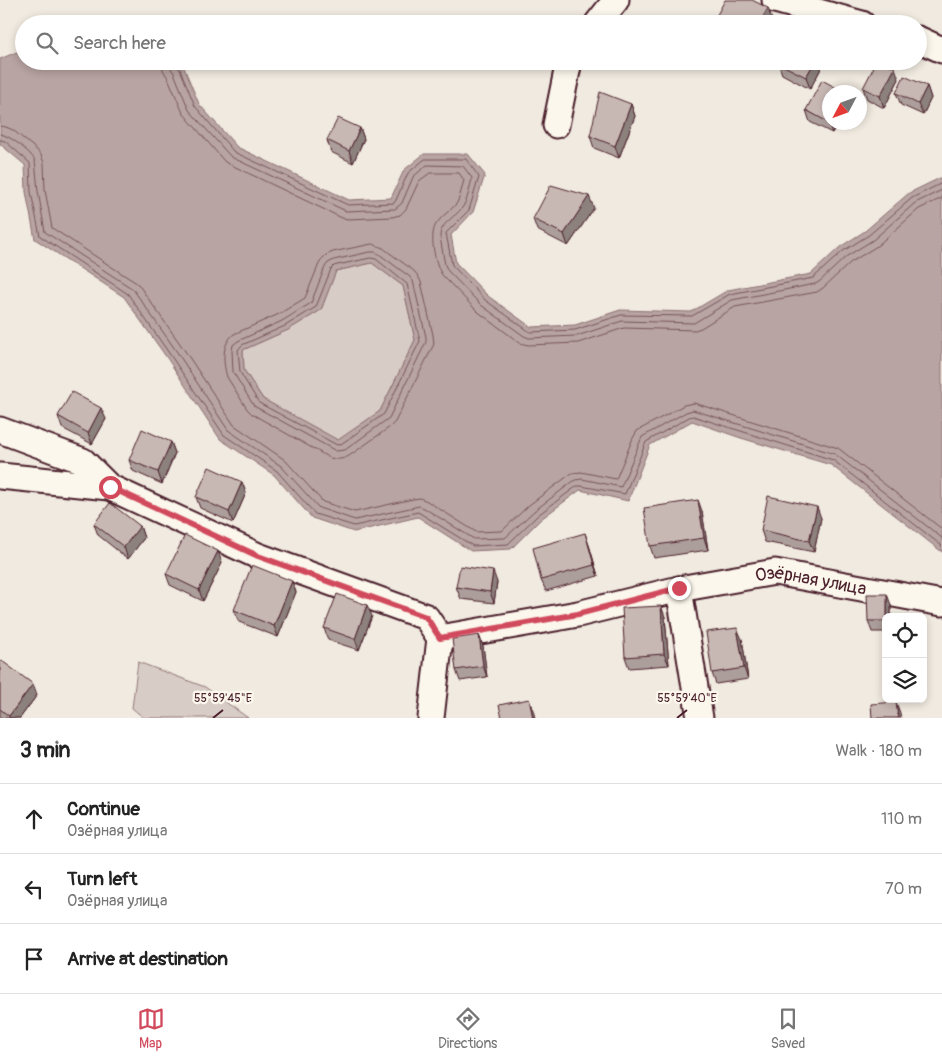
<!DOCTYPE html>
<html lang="en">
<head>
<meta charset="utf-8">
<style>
  body { margin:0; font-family:Pangolin,sans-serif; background:#f6f6f6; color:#222 }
  .controls { position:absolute; right:15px; bottom:15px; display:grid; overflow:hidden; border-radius:8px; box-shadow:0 2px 8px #0003 }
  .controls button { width:45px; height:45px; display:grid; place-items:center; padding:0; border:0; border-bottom:1px solid #e0e0e0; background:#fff; color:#222; font:25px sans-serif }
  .compass { position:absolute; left:822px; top:85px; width:45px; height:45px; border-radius:50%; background:#fff; box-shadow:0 2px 8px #0003; rotate:229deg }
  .stop { position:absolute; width:15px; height:15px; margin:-11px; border:4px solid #d1495b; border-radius:50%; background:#fff }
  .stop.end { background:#d1495b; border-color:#fff; box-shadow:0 1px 5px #0008 }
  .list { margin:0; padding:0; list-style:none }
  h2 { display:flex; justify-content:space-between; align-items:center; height:65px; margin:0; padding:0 20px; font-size:21px }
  h2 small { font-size:16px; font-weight:400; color:#767676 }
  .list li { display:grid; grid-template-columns:32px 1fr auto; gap:15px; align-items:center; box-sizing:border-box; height:70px; padding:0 20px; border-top:1px solid #e0e0e0 }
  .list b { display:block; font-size:19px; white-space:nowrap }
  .list p { margin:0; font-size:16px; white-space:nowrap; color:#767676 }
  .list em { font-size:16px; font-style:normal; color:#767676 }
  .icon { flex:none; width:28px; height:28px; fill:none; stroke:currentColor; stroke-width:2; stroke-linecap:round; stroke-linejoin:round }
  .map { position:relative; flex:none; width:942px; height:718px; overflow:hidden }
  .search { position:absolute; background:#fff; box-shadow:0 2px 8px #0003; left:15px; right:15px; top:15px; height:55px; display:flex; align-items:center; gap:12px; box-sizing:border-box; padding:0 18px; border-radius:28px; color:#767676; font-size:19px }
  .sheet { height:275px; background:#fff }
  nav { display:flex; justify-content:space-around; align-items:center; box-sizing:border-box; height:70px; border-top:1px solid #e0e0e0; background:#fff; font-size:14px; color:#767676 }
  nav a { display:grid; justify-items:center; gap:2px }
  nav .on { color:#d1495b }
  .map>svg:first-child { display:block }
</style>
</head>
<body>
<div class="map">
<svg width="942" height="718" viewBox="0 0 942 718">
  <rect width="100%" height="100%" fill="#f0eae0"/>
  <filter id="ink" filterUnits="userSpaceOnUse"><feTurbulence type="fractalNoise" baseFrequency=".02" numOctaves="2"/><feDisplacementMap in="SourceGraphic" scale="10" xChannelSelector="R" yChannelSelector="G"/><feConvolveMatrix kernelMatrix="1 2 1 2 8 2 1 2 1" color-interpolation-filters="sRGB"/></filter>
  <g filter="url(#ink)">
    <!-- green -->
    <path fill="#d8ccc6" stroke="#917678" d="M372,263L403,286L415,340L380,411L338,441L263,399L244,370L243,350L288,330L321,310L336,271Z
      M138,662L205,687L248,718H144L132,708Z"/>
    <!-- water -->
    <path fill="#b8a4a2" stroke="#8c6f72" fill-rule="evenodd" d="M24,49V61H176L183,65L199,104L237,147L349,200L391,198L404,170L424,154H468L485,175L473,212L451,235L456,263L488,296L531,327L575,325L620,310L691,312L728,290L811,274L840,247L865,231L909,193L942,177V552L831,465L741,438L692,421L650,445L628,501L580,490L541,519L511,549L471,551L418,517L354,532L312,518L274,475L220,439L167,358L124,297L35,239L26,192L25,165L0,144V59ZM372,263L403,286L415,340L380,411L338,440L263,399L244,370L243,350L288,330L321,310L336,271Z"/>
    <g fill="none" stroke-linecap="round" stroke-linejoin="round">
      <!-- shore -->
      <path stroke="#76545b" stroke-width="1" d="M162,61L163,70L168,78L183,113L225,162L342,218L349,219L392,217L400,215L406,209L419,181L430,173H459L464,180C462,187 460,197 457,203C452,210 442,215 437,223C428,233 435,266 443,276L477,311L520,343L528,345L578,343L624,328L695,330L701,328L735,307L817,292L823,288L851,262L877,246L919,209L942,198
        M169,61L170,67L174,73L189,110L231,157L346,211L395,209L402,203L413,177L427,165L463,166L472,178C470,187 468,198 464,205C457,217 440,222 440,237L445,265L448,271L481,305L524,336L529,338L577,336L622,321L694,323L732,300L815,284L819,282L847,256L873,240L915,203L942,190
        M176,61V66L180,69L195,106L234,152L348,205L394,203L396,200L408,173L425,159H466L479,177L469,210L446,233L452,265L485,300L530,332L575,330L621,315L692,316L730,294L813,278L843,251L869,235L912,198L942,183
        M0,126L6,127L13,130L37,150L41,155L44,163L45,190L52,228L138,284L183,348L234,425L285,460L323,502L355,512L413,499L420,498L427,501L476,532L502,531L529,505L572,473L581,472L616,479L633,438L637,431L684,405L694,403L838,448L942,529
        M0,134C10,135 30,152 35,160L38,191L45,232L133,289L177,352L228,430L281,466L319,508L355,520L419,506L424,508L474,539L505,538L534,511L575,480L582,479L621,487L642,437L686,412L693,410L835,454L942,538
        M0,140L5,141L30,163L31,192L40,236L128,294L171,356L224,435L277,471L315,514L354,526L418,512L473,546L508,544L538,515L577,486H581L625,494L646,442L689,417L693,416L833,460L942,546
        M373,244L383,248L414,271L418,276L421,282L433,335L434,344L395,422L390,427L349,456C342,460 335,460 328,457L252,414L247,409L227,377C223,363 221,344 234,334L279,314L305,298L319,264L322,259L326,255L333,252Z
        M370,252H375L379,254L410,277L413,281L426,337V342L389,418L345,450L336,451L254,406L233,372L232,350L233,345L238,341L282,321L311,303L325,267L328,263L334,260Z
        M371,258L376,259L407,284L420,341L384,414L341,444L337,445L259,403L240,372L238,350L242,345L285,326L316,307L331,269L334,266Z"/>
      <!-- minor casing -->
      <g stroke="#4a1f2b" stroke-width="29">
        <g id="minor">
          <path d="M775,0L862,24"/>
          <path d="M597,24L616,0"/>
          <path d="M918,39L942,50"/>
          <path d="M556,125L569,61"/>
          <path d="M0,430L83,461L109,487"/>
          <path d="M0,476L109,487L258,556L426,617L440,638L431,718"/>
          <path d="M679,589L700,718"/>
          <path id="s1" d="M440,638L578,614L679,589L775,572L942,603"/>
        </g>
      </g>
      <!-- minor -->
      <use href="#minor" stroke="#fbf7ec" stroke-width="25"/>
    </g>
    <!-- wall -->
    <path fill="#ac9e9a" stroke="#4a1f2b" d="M825,61L810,89L782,74L778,63Z
      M899,79L884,108L867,99L863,88Z
      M927,86L931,98L923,115L901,105L896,93Z
      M631,104L635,116L619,158L594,148L590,136Z
      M806,110L830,122H838L832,133L810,122Z
      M360,128L364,139L353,163L331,152L327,140Z
      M594,208L568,246L537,230L533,219Z
      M58,416L106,419L92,444L62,428Z
      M171,442L175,453L162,484L133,471L129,460Z
      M242,482L246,493L233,523L200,508L196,497Z
      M702,511L708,550L654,558L650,546Z
      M821,518L814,552L765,542L761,530Z
      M94,524L140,526L144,538L128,559L98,535Z
      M589,545L598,576L546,591L541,580Z
      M222,563L203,601L170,585L166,574Z
      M497,582L494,603L461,599L456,587Z
      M296,592L278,637L239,622L234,610Z
      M891,605V617H886V632H872L868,621Z
      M661,606L665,617L669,665L629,668L625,657Z
      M372,616L359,650L328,640L324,628Z
      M479,635L483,646L487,677L460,681L456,670Z
      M742,639L748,679L716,684L712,673Z
      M0,663L33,684L37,695L20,718H0Z"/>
    <!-- shaded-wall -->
    <path fill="#8c817d" stroke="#4a1f2b" d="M768,8L772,20L770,24H759Z
      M815,61H825L810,89L806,77Z
      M895,68L899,79L884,108L880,96Z
      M927,86L931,98L923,115L918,104Z
      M631,104L635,116L619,158L615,146Z
      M830,118V122H838L832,133L828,122Z
      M360,128L364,139L353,163L349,151Z
      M589,196L594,208L568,246L564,234Z
      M101,408L106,419L92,444L88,433Z
      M171,442L175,453L162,484L158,472Z
      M242,482L246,493L233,523L229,512Z
      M698,500L702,511L708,550L704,538Z
      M817,507L821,518L814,552L809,541Z
      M140,526L144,538L128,559L124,547Z
      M585,533L589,545L598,576L594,565Z
      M218,551L222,563L203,601L199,590Z
      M493,571L497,582L494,603L490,592Z
      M292,581L296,592L278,637L274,626Z
      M887,594L891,605V617H887Z
      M367,605L372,616L359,650L355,639Z
      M661,606L665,617L669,665L664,654Z
      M737,628L742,639L748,679L744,668Z
      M479,635L483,646L487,677L483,666Z
      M33,684L37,695L20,718H10L9,716Z
      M529,699L533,710L535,718H533Z
      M896,702L900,713L901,718H898Z"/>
    <!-- building -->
    <path fill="#c8b8b3" stroke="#4a1f2b" d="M725,0H752L768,8L759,24H712Z
      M779,61H815L806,77L778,63Z
      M877,61H883L895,68L880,96L863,88Z
      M904,76L927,86L918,104L896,93Z
      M822,80L844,92H830V118L828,122L806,110Z
      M600,92L631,104L615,146L590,136Z
      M338,118L360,128L349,151L327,140Z
      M551,185L589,196L564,234L533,219Z
      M72,392L101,408L88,433L58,416Z
      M142,429L171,442L158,472L129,460Z
      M209,467L242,482L229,512L196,497Z
      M768,496L817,507L809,541L761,530Z
      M698,500L704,538L650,546L644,508Z
      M110,503L140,526L124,547L94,524Z
      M585,533L594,565L541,580L533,548Z
      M185,535L218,551L199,590L166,574Z
      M252,565L292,581L274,626L234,610Z
      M460,566L493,571L490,592L456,587Z
      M337,594L367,605L355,639L324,628Z
      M867,594H887V617H886V621H868Z
      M661,606L664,654L625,657L622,608Z
      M737,628L744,668L712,673L706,632Z
      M479,635L483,666L456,670L452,639Z
      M2,661L33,684L9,716L0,709V663Z
      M529,699L533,718H502L499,705Z
      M896,702L898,718H872L871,704Z"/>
  </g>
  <g fill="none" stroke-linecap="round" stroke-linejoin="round" filter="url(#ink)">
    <!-- route -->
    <path stroke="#d1495b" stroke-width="6" d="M110,487L258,556L426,617L440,638L578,614L679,588"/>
  </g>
  <!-- ticks -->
  <path fill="none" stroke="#4a1f2b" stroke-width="2" d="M213,718L223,710M677,718L687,710"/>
  <g text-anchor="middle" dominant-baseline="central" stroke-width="4.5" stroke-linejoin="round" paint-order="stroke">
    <!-- street labels -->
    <g font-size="18" fill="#4a1f2b" stroke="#fbf7ec">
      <text stroke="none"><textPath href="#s1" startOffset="378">Озёрная улица</textPath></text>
    </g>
  </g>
  <g font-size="12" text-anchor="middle" fill="#4a1f2b" stroke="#fbf7ec" stroke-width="4.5" stroke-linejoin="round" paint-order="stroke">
    <text x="223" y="702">55°59'45"E</text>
    <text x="687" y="702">55°59'40"E</text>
  </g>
</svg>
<div class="controls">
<button><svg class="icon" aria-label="locate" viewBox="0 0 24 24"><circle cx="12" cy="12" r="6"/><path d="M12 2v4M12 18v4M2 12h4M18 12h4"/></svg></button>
<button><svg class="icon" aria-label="layers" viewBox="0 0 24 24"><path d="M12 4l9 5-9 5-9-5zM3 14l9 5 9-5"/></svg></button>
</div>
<svg class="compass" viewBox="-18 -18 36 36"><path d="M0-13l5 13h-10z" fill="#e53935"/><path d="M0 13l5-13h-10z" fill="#767676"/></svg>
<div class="stop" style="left:110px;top:487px"></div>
<div class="stop end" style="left:679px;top:588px"></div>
<div class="search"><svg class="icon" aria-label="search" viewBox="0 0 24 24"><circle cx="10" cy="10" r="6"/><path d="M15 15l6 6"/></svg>Search here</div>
</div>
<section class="sheet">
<h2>3 min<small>Walk · 180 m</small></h2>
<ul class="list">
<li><svg class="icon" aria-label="ahead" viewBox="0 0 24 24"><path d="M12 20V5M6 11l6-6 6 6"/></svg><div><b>Continue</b><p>Озёрная улица</p></div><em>110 m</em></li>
<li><svg class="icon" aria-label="left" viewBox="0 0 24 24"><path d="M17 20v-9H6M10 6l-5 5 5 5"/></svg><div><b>Turn left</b><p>Озёрная улица</p></div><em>70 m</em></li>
<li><svg class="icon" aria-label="arrive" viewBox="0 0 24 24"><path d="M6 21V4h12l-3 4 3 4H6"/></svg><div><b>Arrive at destination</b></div></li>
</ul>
</section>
<nav>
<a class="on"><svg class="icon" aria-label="map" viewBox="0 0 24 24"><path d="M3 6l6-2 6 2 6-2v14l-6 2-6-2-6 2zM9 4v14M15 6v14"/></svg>Map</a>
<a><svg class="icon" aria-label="directions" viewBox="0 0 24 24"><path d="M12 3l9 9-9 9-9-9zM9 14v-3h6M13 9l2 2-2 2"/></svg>Directions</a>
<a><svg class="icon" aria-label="saved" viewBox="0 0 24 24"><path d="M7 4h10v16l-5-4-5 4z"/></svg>Saved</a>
</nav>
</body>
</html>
